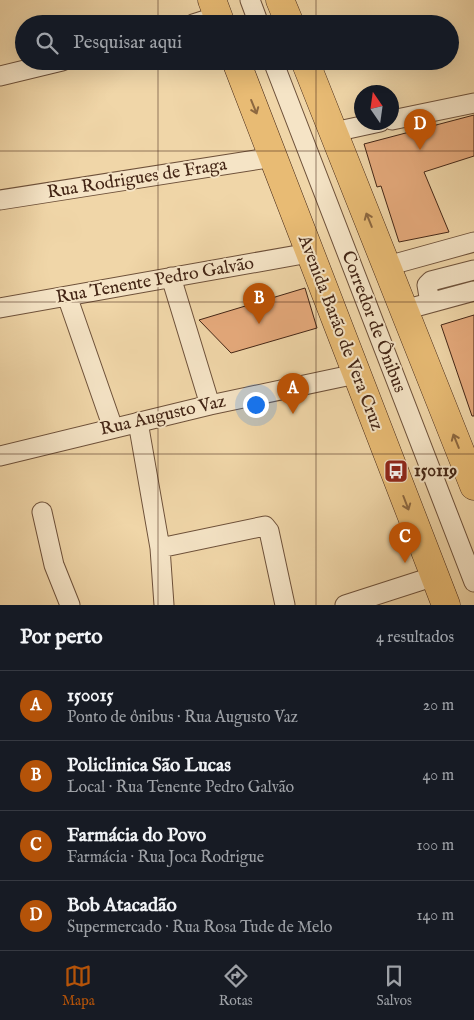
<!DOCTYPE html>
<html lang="pt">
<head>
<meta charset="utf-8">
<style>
  body { margin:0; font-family:"IM FELL English",serif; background:#242831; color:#f1f3f6 }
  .compass { position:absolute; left:354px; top:85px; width:45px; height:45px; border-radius:50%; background:#171b24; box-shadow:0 5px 20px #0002; rotate:347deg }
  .you { position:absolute; left:255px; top:404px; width:18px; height:18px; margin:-12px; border:4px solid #fff; border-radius:50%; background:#1a73e8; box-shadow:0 0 0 8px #1a73e833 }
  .badge { display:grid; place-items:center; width:32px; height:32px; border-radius:50%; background:#b45309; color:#fff; font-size:16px; font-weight:700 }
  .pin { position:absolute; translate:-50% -41px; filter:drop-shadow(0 1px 2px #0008) }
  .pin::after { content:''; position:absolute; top:26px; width:18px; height:15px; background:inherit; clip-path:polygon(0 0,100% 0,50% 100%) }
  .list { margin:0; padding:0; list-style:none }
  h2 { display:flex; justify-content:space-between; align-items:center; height:65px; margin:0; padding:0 20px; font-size:21px }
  h2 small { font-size:16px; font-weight:400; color:#9ea1a6 }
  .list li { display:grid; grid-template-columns:32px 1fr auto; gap:15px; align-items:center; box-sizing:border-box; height:70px; padding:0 20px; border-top:1px solid #363941 }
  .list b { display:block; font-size:19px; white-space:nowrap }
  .list p { margin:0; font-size:16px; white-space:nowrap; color:#9ea1a6 }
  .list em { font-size:16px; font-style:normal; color:#9ea1a6 }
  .icon { flex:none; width:28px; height:28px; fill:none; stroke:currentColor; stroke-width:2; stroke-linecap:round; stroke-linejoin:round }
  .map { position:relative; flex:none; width:474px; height:605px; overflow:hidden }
  .search { position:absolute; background:#171b24; box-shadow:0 5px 20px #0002; left:15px; right:15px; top:15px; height:55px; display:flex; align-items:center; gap:12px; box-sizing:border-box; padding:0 18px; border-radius:28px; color:#9ea1a6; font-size:19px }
  .sheet { height:345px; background:#171b24 }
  nav { display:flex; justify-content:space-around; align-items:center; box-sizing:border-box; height:70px; border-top:1px solid #363941; background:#171b24; font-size:14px; color:#9ea1a6 }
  nav a { display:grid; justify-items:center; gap:2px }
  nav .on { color:#b45309 }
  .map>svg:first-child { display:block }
</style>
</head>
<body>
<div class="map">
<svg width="474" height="605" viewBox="0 0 474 605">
  <rect width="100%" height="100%" fill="#f0d6a8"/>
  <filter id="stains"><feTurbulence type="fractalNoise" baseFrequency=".004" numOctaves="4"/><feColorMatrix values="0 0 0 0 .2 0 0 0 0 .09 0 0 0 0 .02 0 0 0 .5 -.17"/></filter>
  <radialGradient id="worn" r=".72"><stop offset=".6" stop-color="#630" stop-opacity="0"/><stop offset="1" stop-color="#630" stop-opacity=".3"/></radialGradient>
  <!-- building -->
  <path fill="#e6aa7c" stroke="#432515" d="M474,115V156L424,172L449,232L399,242L381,186L377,187L364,144Z
    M305,288L317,328L231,353L199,320Z
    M474,315V416H472L441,325Z"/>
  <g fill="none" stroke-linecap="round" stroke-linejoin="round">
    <!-- minor casing -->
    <g stroke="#6e513a" stroke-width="21">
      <path id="minor" d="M250,0L259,24
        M193,24L218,16
        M273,61L474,582
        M0,76L62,61
        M392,120L474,103
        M334,132L380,122
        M0,200L274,157
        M387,266L474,242
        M171,277L210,405
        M67,296L113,428
        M430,303L427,285L431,281L474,270
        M0,308L309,253
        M404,310L474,291
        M138,422L160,548L164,605
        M0,456L210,405L356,374
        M42,512L54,565L70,605
        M160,548L265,526L269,531L285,605
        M345,605L435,576"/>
    </g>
    <!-- highway casing -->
    <g stroke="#432515" stroke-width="29">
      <path id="highway" d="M212,0L221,24
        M280,0L290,24
        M236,61L446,605
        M305,61L474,486"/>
    </g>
    <!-- minor -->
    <use href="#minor" stroke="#f5e4c6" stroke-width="19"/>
    <!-- highway -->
    <use href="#highway" stroke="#e8bb74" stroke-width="28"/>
  </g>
  <!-- one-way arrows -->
  <defs><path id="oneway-shaft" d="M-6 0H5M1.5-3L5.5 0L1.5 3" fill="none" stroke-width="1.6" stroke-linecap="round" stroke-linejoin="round" transform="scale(1.25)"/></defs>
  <g stroke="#8d6840">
    <use href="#oneway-shaft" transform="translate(254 107) rotate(68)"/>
    <use href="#oneway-shaft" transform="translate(369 220) rotate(-112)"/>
    <use href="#oneway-shaft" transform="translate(456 441) rotate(-112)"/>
    <use href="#oneway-shaft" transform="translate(406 503) rotate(69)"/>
  </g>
  <!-- grid -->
  <path fill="none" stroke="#432515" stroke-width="1" stroke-opacity="0.55" d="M158,0V24M316,0V24M158,61V605M316,61V605M0,151H474M0,302H474M0,454H474"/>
  <!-- icons -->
  <defs>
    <g id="bus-square" transform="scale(1.25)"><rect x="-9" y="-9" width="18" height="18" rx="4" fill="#8f2418" stroke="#f5e4c6"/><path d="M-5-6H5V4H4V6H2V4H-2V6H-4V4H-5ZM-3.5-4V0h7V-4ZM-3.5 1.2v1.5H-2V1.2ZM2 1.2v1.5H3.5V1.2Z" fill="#fff"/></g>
  </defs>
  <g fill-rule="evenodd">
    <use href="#bus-square" x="396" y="471"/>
  </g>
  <g text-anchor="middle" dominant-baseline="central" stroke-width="4" stroke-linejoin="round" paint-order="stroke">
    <!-- street labels -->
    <g font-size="18" fill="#432515" stroke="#f5e4c6">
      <text transform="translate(137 179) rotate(-9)">Rua Rodrigues de Fraga</text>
      <text transform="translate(155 281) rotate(-10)">Rua Tenente Pedro Galvão</text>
      <text transform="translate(373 322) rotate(69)">Corredor de Ônibus</text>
      <text transform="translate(340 333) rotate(69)">Avenida Barão de Vera Cruz</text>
      <text transform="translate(163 416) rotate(-13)">Rua Augusto Vaz</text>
    </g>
    <!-- poi labels -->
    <g font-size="18" font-weight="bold" fill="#432515" stroke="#f5e4c6" text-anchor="start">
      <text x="414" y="471">150119</text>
    </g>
  </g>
  <rect width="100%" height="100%" filter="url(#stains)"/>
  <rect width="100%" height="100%" fill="url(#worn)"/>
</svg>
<svg class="compass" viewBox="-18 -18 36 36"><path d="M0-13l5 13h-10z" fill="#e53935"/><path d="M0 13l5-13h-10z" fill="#9ea1a6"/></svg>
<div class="you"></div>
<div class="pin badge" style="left:293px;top:414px">A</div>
<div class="pin badge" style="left:259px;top:324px">B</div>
<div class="pin badge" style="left:405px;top:563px">C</div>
<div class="pin badge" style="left:420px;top:150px">D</div>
<div class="search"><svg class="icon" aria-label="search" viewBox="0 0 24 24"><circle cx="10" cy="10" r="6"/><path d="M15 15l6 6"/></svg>Pesquisar aqui</div>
</div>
<section class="sheet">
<h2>Por perto<small>4 resultados</small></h2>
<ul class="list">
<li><span class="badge">A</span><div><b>150015</b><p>Ponto de ônibus · Rua Augusto Vaz</p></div><em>20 m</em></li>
<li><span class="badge">B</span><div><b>Policlinica São Lucas</b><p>Local · Rua Tenente Pedro Galvão</p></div><em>40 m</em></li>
<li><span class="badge">C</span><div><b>Farmácia do Povo</b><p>Farmácia · Rua Joca Rodrigue</p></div><em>100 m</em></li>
<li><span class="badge">D</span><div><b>Bob Atacadão</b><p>Supermercado · Rua Rosa Tude de Melo</p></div><em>140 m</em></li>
</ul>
</section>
<nav>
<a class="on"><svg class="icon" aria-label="map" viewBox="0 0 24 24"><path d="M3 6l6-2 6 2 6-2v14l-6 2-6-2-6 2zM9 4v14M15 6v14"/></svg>Mapa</a>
<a><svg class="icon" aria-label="directions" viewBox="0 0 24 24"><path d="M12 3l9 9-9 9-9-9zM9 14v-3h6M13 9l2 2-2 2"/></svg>Rotas</a>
<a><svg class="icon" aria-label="saved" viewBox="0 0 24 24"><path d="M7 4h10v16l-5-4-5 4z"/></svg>Salvos</a>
</nav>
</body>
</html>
